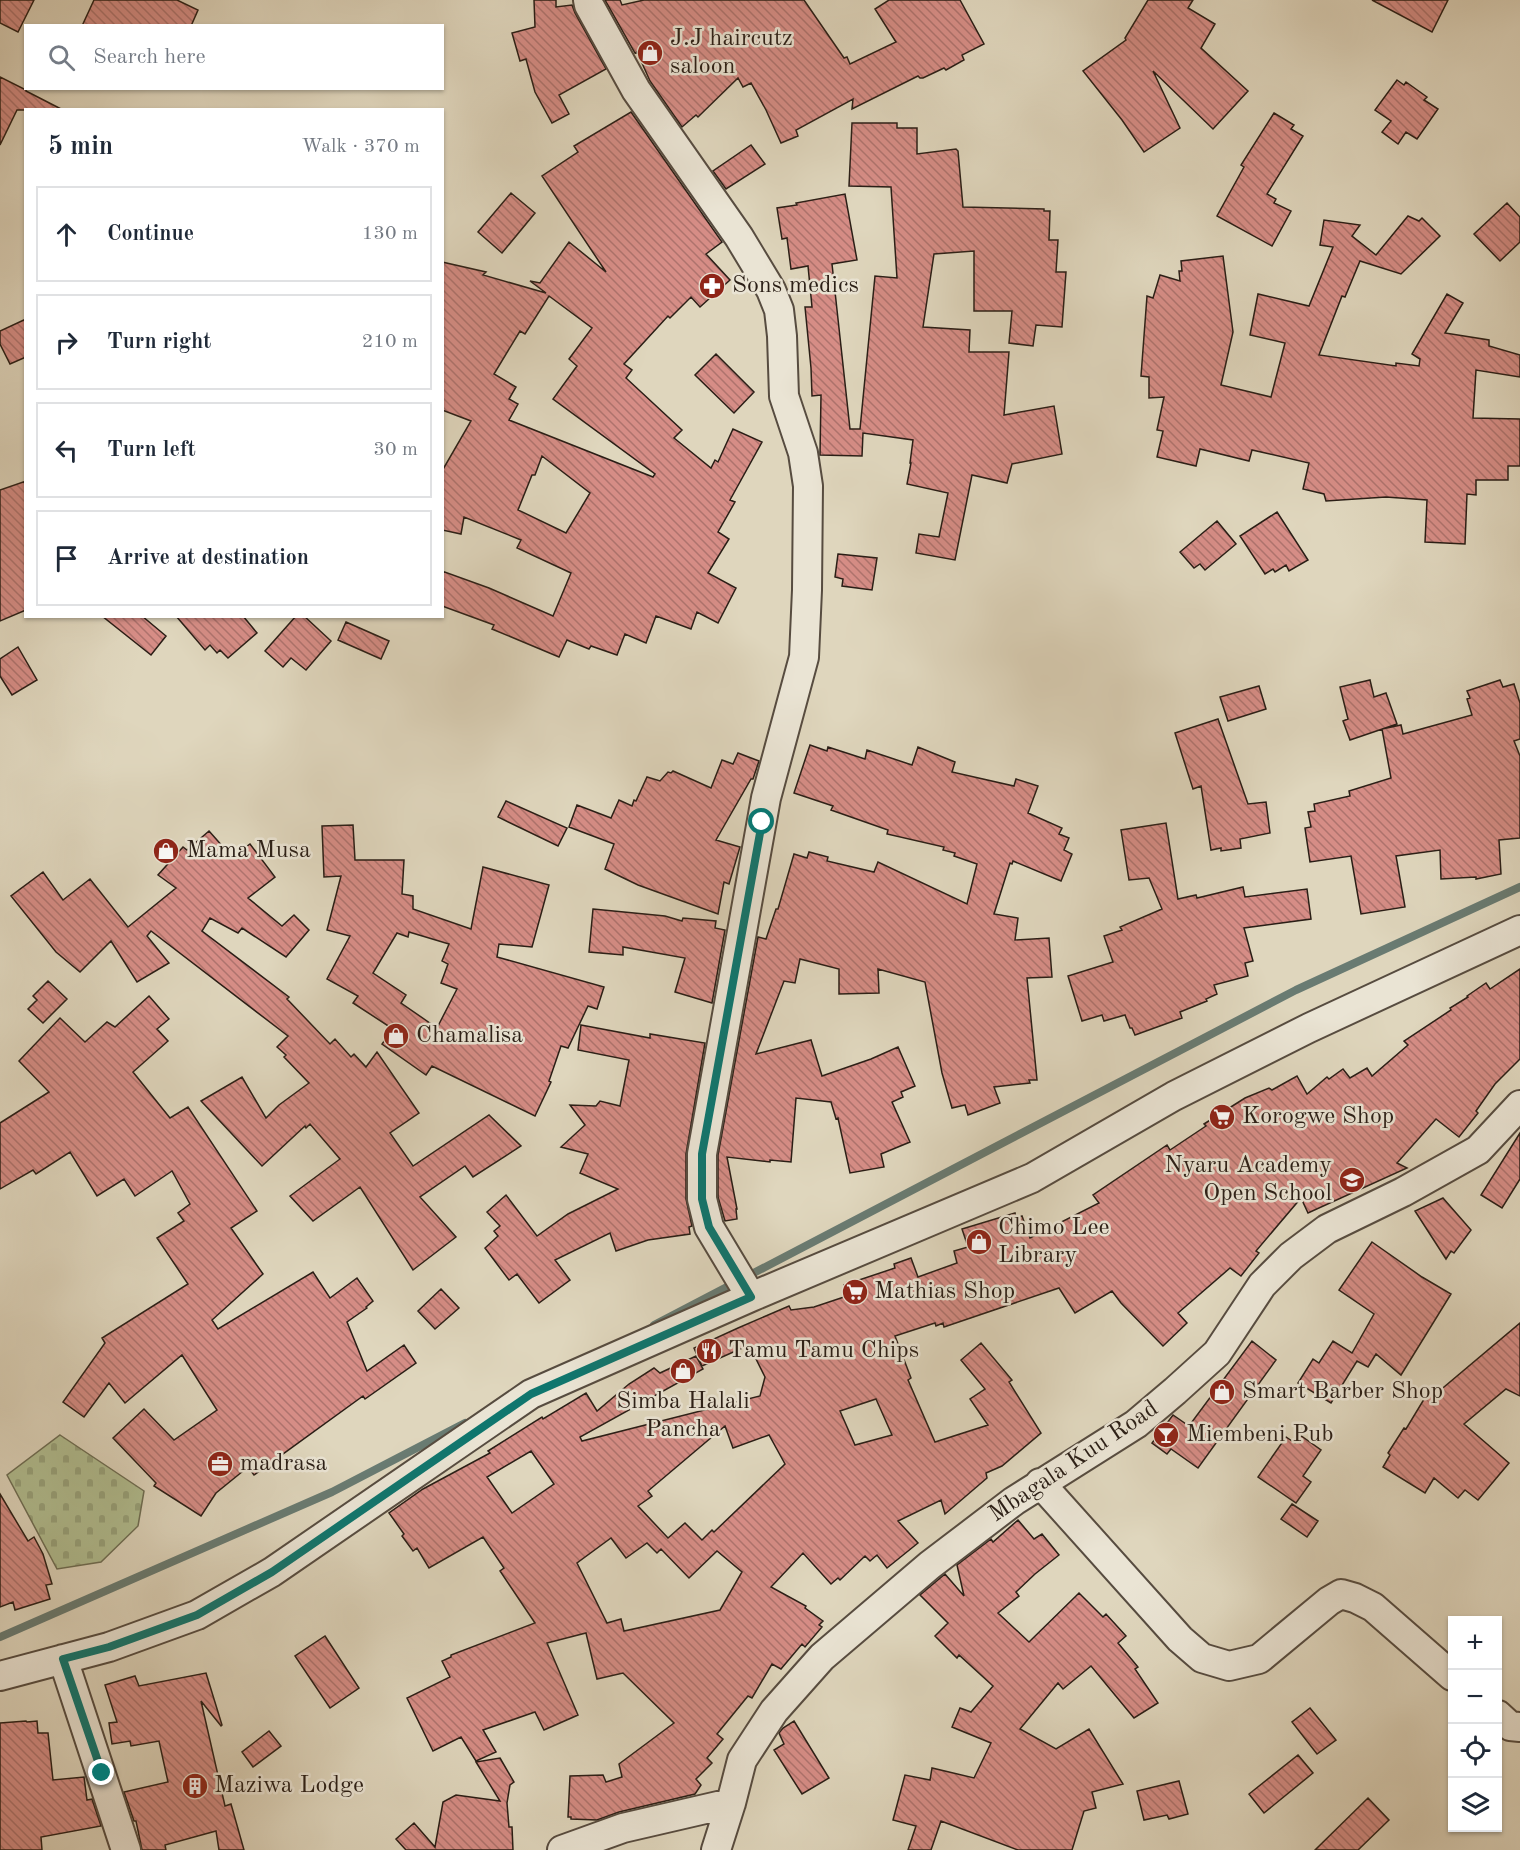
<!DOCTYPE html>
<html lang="en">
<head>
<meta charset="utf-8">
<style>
  body { margin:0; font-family:"Old Standard TT",serif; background:#f2f2f3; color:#1f2937 }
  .controls { position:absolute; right:18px; bottom:18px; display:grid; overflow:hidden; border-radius:0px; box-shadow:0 2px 4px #0004 }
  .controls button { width:54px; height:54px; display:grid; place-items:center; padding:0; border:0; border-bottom:2px solid #e0e1e3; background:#fff; color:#1f2937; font:30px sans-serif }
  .stop { position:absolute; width:18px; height:18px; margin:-14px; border:4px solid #0f766e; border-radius:50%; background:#fff }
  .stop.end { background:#0f766e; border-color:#fff; box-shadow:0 2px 6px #0008 }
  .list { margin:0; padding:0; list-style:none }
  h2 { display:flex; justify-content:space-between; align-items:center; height:78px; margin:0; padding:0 24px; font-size:26px }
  h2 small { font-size:20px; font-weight:400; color:#747a83 }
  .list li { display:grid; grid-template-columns:39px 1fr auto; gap:18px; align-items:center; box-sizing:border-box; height:96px; margin:0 12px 12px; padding:0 12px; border:2px solid #e0e1e3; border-radius:0px }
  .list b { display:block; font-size:22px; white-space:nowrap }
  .list em { font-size:20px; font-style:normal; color:#747a83 }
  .icon { flex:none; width:33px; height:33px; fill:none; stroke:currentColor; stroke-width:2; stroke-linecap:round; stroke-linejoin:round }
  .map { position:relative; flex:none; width:1520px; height:1850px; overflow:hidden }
  .search { position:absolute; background:#fff; box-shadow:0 2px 4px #0004; left:24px; top:24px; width:420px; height:66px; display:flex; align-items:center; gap:15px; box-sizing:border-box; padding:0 21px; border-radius:0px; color:#747a83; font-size:22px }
  .panel { position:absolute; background:#fff; box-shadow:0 2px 4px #0004; left:24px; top:108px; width:420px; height:510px; border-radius:0px }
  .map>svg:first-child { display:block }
</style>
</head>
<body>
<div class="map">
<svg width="1520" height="1850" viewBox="0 0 1520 1850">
  <defs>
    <pattern id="cemetery-stones" width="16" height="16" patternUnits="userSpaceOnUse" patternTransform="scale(1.5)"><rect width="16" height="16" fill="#b1be91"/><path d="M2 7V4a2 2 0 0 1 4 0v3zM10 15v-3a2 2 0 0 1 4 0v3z" fill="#98a37c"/></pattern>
    <pattern id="building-back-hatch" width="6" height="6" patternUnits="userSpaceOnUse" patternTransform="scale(1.5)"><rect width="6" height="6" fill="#d68d86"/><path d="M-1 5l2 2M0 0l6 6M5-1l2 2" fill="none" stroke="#ae736d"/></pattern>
  </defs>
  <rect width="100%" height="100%" fill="#dfd6bd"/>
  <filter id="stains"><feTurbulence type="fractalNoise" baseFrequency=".00333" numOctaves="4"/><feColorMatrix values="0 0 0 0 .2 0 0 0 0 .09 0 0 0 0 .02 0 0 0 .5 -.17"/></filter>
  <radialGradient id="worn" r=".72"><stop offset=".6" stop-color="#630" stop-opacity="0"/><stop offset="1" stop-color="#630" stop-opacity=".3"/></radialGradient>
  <!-- cemetery -->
  <path fill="url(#cemetery-stones)" stroke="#6e6e54" stroke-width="1.5" d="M60,1435L144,1491L138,1526L101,1562L57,1569L7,1475Z"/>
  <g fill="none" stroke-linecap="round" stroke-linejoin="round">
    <!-- stream -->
    <path stroke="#697b72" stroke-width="8" d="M654,1325L1296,990L1520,887
      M0,1637L332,1492L465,1423"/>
  </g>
  <!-- building -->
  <path fill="url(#building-back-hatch)" stroke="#2a1e16" stroke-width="1.5" fill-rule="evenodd" d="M0,0H34L18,32L0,23Z
    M94,0H177L198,10L191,26H82Z
    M534,0H556V7L572,5L575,13L606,69L559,95L569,114L552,123L535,92L526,59L520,61L512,33L535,27Z
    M605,0H620L622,5L644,0H804L844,58L847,57L850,64L896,42L875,9L889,0H960L984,44L962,55L964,60L946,70L944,68L923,78H920L918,76L852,109L853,99L796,130L798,136L781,143L766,110L751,83L743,87L738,78L698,117L696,115L682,127L650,81L637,52L635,53Z
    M1148,0H1193L1188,8L1215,24L1201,48L1248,91L1213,129L1153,71L1180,128L1144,152L1122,120L1083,71L1126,40L1125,38Z
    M1372,0H1448L1432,32Z
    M0,77L26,90V91L63,110H17L0,145Z
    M1397,80L1404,85L1406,82L1427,97L1424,100L1438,109L1417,139L1406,132L1398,144L1382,132L1391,121L1375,110Z
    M631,112L722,242L706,254L730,280L700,307L691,297L670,318L668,316L624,364L632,370L626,378L682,430L674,438L711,468L715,460L718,462L733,429L762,442L730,500L735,502L718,532L729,539L708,573L736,588L718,623L697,612L691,629L656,616L646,643L625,634L617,655L591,646L589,649L567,640L559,657L492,629L494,625L442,606V571L489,588L553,616L571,573L517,548L521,540L464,517L461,534L442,530V471L471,421L442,410V262L486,272L483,275L546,293L530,281L540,283L569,242L606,272L542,176L578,152L574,146ZM549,296L592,328L569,359L577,366L553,399L655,474L653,477L509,420L518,404L509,399L516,387L494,374L520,331L525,334ZM542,456L590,493L566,533L518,510L532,475H535Z
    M1274,113L1294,125L1291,129L1303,136L1267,194L1276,199L1274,203L1291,211L1272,246L1217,216L1244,167L1241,165Z
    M852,123H897V128H917V154L956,149L958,151L963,207L1044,209V211H1050L1049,240H1058L1056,272H1066L1062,327L1036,325L1033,346L1009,343L1012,311H974V251L934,254L923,327L970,330L969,352H1009L1004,415L1054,406L1062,454L1012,464L1007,483L972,475L955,560L916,553L919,534L939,537L948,493L907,484L911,463H910L913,440L863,433L862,456L820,455L821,395L812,396L811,368L805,307H812L808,266L791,269L787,238L782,239L777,208L797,205L796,203L845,194L857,260L832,264L850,429H860L875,276L897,278L891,187L849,186Z
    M751,145L765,164L726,189L713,171Z
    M511,193L535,213L502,253L478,232Z
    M1507,203L1520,217V242L1500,261L1474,234Z
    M1408,216L1419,221L1422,218L1440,236L1401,274L1360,261L1345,297L1342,296L1319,355L1396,366V363L1419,366L1420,359L1412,354L1447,294L1463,303L1445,333L1489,340V346L1520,355V377L1476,370L1473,418L1520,419V466H1508V480H1476V495L1467,494L1465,544L1425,542L1427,500L1386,497L1326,501L1324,494L1303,489L1309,463L1252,450L1249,461L1200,449L1196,466L1157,457L1163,431L1157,430L1164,397L1149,398V377L1141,376L1147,296L1153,298L1160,275L1180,281L1179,271H1182L1181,261L1223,256L1233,332L1221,385L1271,397L1285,343L1250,335L1258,294L1309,306L1333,247L1320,245L1324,220L1360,225L1352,236L1376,255Z
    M26,319V357L10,364L0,344V331Z
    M716,354L754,392L734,413L695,375Z
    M26,481V610L0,621V490Z
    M1277,512L1308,560L1289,571L1286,565L1275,572L1273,569L1265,574L1240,536Z
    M1217,521L1236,544L1205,570L1200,564L1194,568L1180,552Z
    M838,554L877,558L872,590L842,586L843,579L835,577Z
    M102,616H142L166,636L151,655Z
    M176,616H243L257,633L228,658L220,650L217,653L210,645L205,650Z
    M296,616H304L331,641L306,670L291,658L283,667L265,651Z
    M346,622L389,641L381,659L338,640Z
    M18,647L37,680L12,695L0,676V659Z
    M1370,680L1374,697L1386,693L1397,724L1350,740L1343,721L1348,719L1340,687Z
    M1500,680L1503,687L1514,684L1520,703V739L1514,741L1520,756V838L1499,840L1501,874L1476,879V877L1441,879L1440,850L1396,856L1405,907L1361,914L1351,856L1310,862L1305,828L1311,827L1308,812L1315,811L1314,804L1350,796L1349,791L1391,778L1382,729L1401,725L1403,734L1472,715L1467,699L1470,698L1467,691Z
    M1259,686L1266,709L1228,721L1220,697Z
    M1218,719L1248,804L1266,802L1270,833L1240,839L1241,848L1221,851V848L1211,850L1201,786L1193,789L1175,733Z
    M810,745L827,751L828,747L865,759L867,750L912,765L918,747L955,762L952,772L1014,786L1016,779L1038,786L1028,813L1062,828L1059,834L1069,838L1064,850L1072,854L1061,881L1013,861L1012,864L1010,863L994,914L1018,918L1015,940L1049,938L1052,977L1027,978L1037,1080H1029L1030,1083L994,1087L1000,1103L968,1115L965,1105L952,1108L942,1073L925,982L878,969L879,993L839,994V969L800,959L795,983L784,981L756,1054L811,1040L822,1076L871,1059L898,1047L915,1086L901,1092L903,1097L892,1102L910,1142L881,1154L884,1167L850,1173L838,1118L836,1119L831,1102L796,1098L791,1162L770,1160V1162L727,1157L737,1209H736L737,1219L725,1221L718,1197V1155L758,937L766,939L776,909H778L794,854L807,858L809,852L828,857L827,861L874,872L878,862L967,904L977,864L954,856L955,853L943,850L944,847L887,834L888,830L831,810L833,806L794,793Z
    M738,753L759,761L753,779H751L716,840L740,847L729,884L724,882L718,914L638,885L605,869L614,844L569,827L577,805L611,818L619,800L632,806L634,800L636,801L647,777L660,781L668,772L671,773L673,771L711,788L722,760L733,764Z
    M506,801L567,828L558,846L498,817Z
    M1166,823L1178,899L1196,895L1197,898L1243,887L1245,897L1307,889L1311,919L1244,928L1253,961L1245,963L1248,976L1214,985L1217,994L1206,999L1207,1001L1180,1012L1182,1018L1135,1035L1132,1028H1130L1125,1015L1104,1021L1102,1015L1082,1021L1068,976L1113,962L1104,936L1122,930L1120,927L1162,909L1149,878L1129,880L1121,830Z
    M353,825L355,860H404L402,894L413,896V909L471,929L483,867L549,885L532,947L499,944L497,957L604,987L597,1009L588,1006L568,1048L561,1046L549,1081L551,1082L535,1116L432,1066L426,1075L382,1044L393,1029L353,1003L358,996L327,979L350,936L327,930L341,876L324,877L322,826ZM409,932L449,944L442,961L448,964L441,983L457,989L437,1028L401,1003L406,995L373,973L397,933L408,937Z
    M209,831L232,857L250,844L275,877L248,898L282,926L294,915L309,930L286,957L242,928L238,933L210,918L202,931L289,997L287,999L330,1044L335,1039L351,1057L354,1054L366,1067L377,1052L419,1113L390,1133L413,1166L489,1115L521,1146L473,1177L465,1166L420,1197L456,1237L413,1270L360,1187L313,1221L290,1196L340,1159L310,1124L306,1128L305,1126L262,1166L201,1101L242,1077L266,1118L279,1105L309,1083L284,1057L286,1055L277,1047L288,1036L151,931L147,936L169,963L137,982L111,941L80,972L56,952L11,896L43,872L63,900L90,879L128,927L176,888L158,875L183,847L187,850Z
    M593,909L665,916L682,921L683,918L716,921L715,928L725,930L712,1003L675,992L685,958L623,947V955L589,952Z
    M1520,969V1059L1495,1084L1476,1111L1478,1113L1459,1137L1436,1119L1397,1163L1407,1168L1308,1213L1301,1198L1256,1251L1259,1253L1241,1276L1230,1268L1178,1313L1187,1323L1163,1346L1121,1303L1112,1291L1075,1313L1059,1288L944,1327L943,1323L936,1326L935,1323L895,1336L911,1378L908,1380L935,1442L988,1425L970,1399L985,1389L961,1360L981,1343L1012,1380L1009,1382L1041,1433L1002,1466L986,1473L987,1478L945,1514L941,1500L898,1521L918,1543L887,1568L877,1555L870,1561L865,1556L840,1580L838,1578L831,1584L803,1553L771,1587L806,1606L805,1608L823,1621L819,1625L822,1627L805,1647L802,1644L781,1669L772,1664L752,1698L748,1696L717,1734L723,1739L707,1758L712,1763L696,1779L701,1785L695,1794L619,1812L597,1820L571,1819V1817H568L570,1776L603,1775L606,1782L622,1777L619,1764L674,1723L623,1673L597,1679L586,1633L547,1643L578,1715L544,1730L535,1712L483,1730L496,1752L476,1761L461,1737L433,1751L407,1698L450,1677L442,1661L451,1657V1655L535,1623L500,1571L504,1568L483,1537L429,1568L417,1548L413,1551L402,1536L404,1534L389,1513L423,1489L490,1453L488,1451L542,1417L543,1419L586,1393L597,1411L629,1384L654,1368L660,1373L696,1356L703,1369L580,1437L582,1441L760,1396L765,1377L749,1345L702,1366L694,1348L738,1328L789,1306L791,1310L814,1307L847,1296L844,1285L895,1268L894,1264L911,1258L918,1277L957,1263L954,1251L968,1247L962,1229L1015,1213L1016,1218L1022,1216L1030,1238L1099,1203L1093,1195L1167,1145L1170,1150L1206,1126L1204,1124L1245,1098L1269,1088L1272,1090L1297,1076L1307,1094L1327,1077L1329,1079L1343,1069L1350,1078L1367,1068L1372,1076L1408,1045L1404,1041L1451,1010L1450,1008L1468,997L1467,996L1486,983L1490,989ZM876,1399L892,1435L855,1445L840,1411ZM725,1426L733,1448L769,1435L785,1464L714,1532L712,1530L702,1540L685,1523L668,1538L638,1506L652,1496L648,1491ZM531,1451L554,1484L512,1513L487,1477ZM611,1538L626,1558L647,1543L657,1553L661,1549L689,1578L717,1551L742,1572L720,1610L624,1631L621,1619L607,1623L577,1563Z
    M48,981L67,999L43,1023L28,1009L37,1000L33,996Z
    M149,996L169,1019L157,1029L168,1041L133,1072L170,1118L188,1107L257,1211L231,1228L263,1274L212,1320L218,1329L313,1272L330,1298L357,1278L373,1301L366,1307L367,1308L347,1322L367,1371L404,1345L416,1363L365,1399L363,1396L254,1475L248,1467L216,1493L201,1516L154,1486L156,1483L113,1438L144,1409L174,1440L217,1410L182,1355L125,1403L109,1383L84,1417L63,1402L105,1343L102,1338L188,1284L157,1238L184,1221L178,1213L190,1204L172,1171L135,1196L124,1179L97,1196L70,1152L36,1174L33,1170L0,1189V1123L49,1092L19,1061L60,1018L85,1042L107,1022L115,1027Z
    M581,1025L650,1038V1034L705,1043L686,1154V1199L692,1226L689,1227L690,1234L648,1240L616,1251L610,1233L555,1260L570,1280L539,1303L517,1274L509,1280L485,1248L498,1236L494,1231L500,1226L487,1212L506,1195L537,1236L568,1214L618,1189L580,1173L588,1154L561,1147L585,1125L570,1105L596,1106L600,1101L620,1106L629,1060L578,1050Z
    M1520,1133V1179L1502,1208L1481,1195Z
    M1443,1198L1471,1230L1454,1253L1451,1251L1446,1259L1415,1211Z
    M1372,1242L1422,1277L1451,1294L1401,1375L1376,1354L1368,1367L1357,1361L1331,1403L1298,1383L1313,1359L1319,1363L1333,1341L1352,1353L1374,1314L1339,1290Z
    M441,1289L459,1308L435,1329L418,1311Z
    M1520,1323V1396L1506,1389L1464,1424L1509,1463L1478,1500L1465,1490L1458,1498L1434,1478L1425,1493L1383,1467L1390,1455L1388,1453L1404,1428L1406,1429L1432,1386L1438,1392Z
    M1252,1341L1276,1360L1198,1468L1171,1449L1167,1454L1152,1443L1173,1415L1189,1426Z
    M1300,1435L1321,1450L1303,1476L1311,1482L1296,1503L1258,1477L1286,1437L1295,1443Z
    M0,1494L28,1541L34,1537L43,1554L52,1584L46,1585L50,1599L15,1610L13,1602L0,1607Z
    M1292,1504L1318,1521L1307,1537L1281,1519Z
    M1018,1520L1034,1539L1042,1534L1059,1555L1035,1574L1016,1592L1019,1596L998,1613L1029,1642L1079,1593L1103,1617L1106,1614L1126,1636L1118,1643L1138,1667L1135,1669L1158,1703L1134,1718L1091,1666L1063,1689L1058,1683L1020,1729L1056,1749L1089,1729L1123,1784L1092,1792L1096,1808L1084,1811L1072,1850H1018L941,1821L931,1850H908L916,1826L893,1820L905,1775L930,1780L932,1768L974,1778L991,1743L952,1727L960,1708L971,1712L993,1686L959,1655L957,1658L935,1636L948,1623L920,1595L945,1574L964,1596L957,1565L991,1539L993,1542Z
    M325,1636L359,1688L330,1708L295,1656Z
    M206,1673L222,1725L221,1726L201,1701L225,1806L231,1804L244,1850H219L216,1831L165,1845L166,1850H142L136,1821H134L124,1792L168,1782L159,1741L131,1746L130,1741L112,1744L109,1723L117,1722L105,1685L135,1676L139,1686Z
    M1310,1708L1336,1740L1317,1754L1292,1722Z
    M26,1721L27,1722L37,1721L38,1733H48L53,1780L84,1777L87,1800L92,1799L101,1826L41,1837L42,1850H0V1723Z
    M794,1721L829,1778L802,1794L774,1750L784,1744L779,1733L783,1728Z
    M269,1731L281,1746L253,1767L242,1752Z
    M1298,1755L1313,1773L1264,1813L1249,1794Z
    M500,1758L514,1782L510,1785L507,1803L509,1827H512L513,1850H406L396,1839L414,1823L435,1847L443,1802L456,1795L500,1801L476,1762Z
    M1179,1781L1188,1814L1169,1819L1167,1815L1144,1820L1137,1791Z
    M1368,1798L1389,1820L1358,1850H1315Z"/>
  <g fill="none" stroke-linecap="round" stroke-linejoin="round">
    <!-- minor casing -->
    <g stroke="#574c40" stroke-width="32">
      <path id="minor" d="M588,0L589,5L636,90L739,237L771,290L779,310L782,336L784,396L803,453L808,486L807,590L804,657L766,798L702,1154V1199L709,1227L751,1297
        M1040,1483L1180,1639L1202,1658L1229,1666L1259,1659L1329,1601L1341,1594L1355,1598L1373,1607L1452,1676
        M63,1659L126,1850
        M0,1676L109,1647L197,1615L272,1572L531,1394L751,1297L1032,1178L1174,1096L1309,1028L1520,930
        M1498,1715L1510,1726L1520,1727
        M562,1850L623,1828L731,1803
        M716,1850L731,1803L742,1760L774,1711L822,1657L930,1565L1014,1501L1136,1424L1175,1391L1217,1353L1262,1285L1291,1256L1327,1229L1403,1192L1478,1150L1520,1105"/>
    </g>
    <!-- minor -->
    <use href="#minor" stroke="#eae4d4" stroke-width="28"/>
  </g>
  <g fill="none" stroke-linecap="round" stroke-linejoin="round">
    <!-- route -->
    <path stroke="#0f766e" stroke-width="8" d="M102,1773L63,1659L109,1647L197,1615L272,1572L531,1394L751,1297L709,1227L702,1199V1154L762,822"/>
  </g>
  <!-- icons -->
  <defs>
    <g id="shop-disc" transform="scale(1.35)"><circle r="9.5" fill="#8f2418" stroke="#eae4d4"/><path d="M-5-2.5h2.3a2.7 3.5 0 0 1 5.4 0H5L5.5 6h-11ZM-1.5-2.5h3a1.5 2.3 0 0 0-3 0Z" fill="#fff"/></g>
    <g id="pharmacy-disc" transform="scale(1.35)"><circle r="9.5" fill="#8f2418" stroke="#eae4d4"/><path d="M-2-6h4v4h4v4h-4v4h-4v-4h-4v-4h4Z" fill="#fff"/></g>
    <g id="supermarket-disc" transform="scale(1.35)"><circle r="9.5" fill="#8f2418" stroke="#eae4d4"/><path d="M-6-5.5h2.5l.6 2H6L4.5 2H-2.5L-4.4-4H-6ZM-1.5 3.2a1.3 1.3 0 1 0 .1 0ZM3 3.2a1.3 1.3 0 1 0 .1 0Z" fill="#fff"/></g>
    <g id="school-disc" transform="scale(1.35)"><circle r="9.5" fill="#8f2418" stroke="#eae4d4"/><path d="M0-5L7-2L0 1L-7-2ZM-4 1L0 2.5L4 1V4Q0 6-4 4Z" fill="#fff"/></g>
    <g id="restaurant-disc" transform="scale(1.35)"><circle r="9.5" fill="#8f2418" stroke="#eae4d4"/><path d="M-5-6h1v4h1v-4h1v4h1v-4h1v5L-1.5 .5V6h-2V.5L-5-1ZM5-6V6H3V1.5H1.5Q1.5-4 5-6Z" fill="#fff"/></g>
    <g id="bar-disc" transform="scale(1.35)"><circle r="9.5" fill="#8f2418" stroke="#eae4d4"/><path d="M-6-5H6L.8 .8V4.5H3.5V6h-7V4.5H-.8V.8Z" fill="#fff"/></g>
    <g id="office-disc" transform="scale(1.35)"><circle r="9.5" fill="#8f2418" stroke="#eae4d4"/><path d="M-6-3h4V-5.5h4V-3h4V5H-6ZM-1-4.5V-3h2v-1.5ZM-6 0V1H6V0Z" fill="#fff"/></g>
    <g id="building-disc" transform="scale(1.35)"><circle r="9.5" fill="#8f2418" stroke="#eae4d4"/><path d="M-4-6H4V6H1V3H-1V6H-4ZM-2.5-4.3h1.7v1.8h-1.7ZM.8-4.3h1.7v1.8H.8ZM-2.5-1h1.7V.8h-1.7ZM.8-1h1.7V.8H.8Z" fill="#fff"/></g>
  </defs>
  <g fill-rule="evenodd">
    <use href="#shop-disc" x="650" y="53"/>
    <use href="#pharmacy-disc" x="712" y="286"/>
    <use href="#shop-disc" x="166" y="851"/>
    <use href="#shop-disc" x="396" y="1036"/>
    <use href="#supermarket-disc" x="1222" y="1117"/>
    <use href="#school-disc" x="1352" y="1180"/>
    <use href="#shop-disc" x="979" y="1242"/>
    <use href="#supermarket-disc" x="855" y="1292"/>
    <use href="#restaurant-disc" x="709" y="1351"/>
    <use href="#shop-disc" x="683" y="1371"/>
    <use href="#shop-disc" x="1222" y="1392"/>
    <use href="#bar-disc" x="1166" y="1435"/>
    <use href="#office-disc" x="220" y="1464"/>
    <use href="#building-disc" x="195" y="1786"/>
  </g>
  <g text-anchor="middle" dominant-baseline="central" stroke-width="5" stroke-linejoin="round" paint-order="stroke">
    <!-- poi labels -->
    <g font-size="24" fill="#2a1e16" stroke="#eae4d4" text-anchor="start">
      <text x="670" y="39">J.J haircutz<tspan x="670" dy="28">saloon</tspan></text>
      <text x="732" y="286">Sons medics</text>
      <text x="186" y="851">Mama Musa</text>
      <text x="416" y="1036">Chamalisa</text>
      <text x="1242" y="1117">Korogwe Shop</text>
      <text x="1332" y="1166" text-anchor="end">Nyaru Academy<tspan x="1332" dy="28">Open School</tspan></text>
      <text x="998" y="1228">Chimo Lee<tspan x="998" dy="28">Library</tspan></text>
      <text x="874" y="1292">Mathias Shop</text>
      <text x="728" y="1351">Tamu Tamu Chips</text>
      <text x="1242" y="1392">Smart Barber Shop</text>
      <text x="683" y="1402" text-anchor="middle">Simba Halali<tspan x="683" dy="28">Pancha</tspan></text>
      <text x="1186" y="1435">Miembeni Pub</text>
      <text x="240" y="1464">madrasa</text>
      <text x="214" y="1786">Maziwa Lodge</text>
    </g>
    <!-- street labels -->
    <g font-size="24" fill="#2a1e16" stroke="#eae4d4">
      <text transform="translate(1074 1462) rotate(-34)">Mbagala Kuu Road</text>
    </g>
  </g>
  <rect width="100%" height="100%" filter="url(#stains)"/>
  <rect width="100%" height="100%" fill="url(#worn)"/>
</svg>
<div class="controls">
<button>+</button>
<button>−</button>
<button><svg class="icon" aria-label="locate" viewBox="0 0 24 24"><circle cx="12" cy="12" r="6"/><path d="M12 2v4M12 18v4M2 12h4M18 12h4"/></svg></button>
<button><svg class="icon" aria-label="layers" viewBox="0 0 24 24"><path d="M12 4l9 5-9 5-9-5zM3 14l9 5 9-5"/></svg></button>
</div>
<div class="stop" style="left:762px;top:822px"></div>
<div class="stop end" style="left:102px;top:1773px"></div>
<div class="search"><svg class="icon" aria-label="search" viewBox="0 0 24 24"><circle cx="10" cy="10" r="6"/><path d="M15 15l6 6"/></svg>Search here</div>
<section class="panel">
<h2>5 min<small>Walk · 370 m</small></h2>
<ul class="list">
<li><svg class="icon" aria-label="ahead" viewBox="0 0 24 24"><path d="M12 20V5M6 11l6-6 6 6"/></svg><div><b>Continue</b></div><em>130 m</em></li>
<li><svg class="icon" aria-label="right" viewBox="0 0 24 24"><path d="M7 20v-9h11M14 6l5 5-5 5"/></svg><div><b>Turn right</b></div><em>210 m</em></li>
<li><svg class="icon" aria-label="left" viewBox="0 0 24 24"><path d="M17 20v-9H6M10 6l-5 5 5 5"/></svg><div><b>Turn left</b></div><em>30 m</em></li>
<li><svg class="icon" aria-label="arrive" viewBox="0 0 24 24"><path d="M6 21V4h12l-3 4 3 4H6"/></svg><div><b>Arrive at destination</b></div></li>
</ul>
</section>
</div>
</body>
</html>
